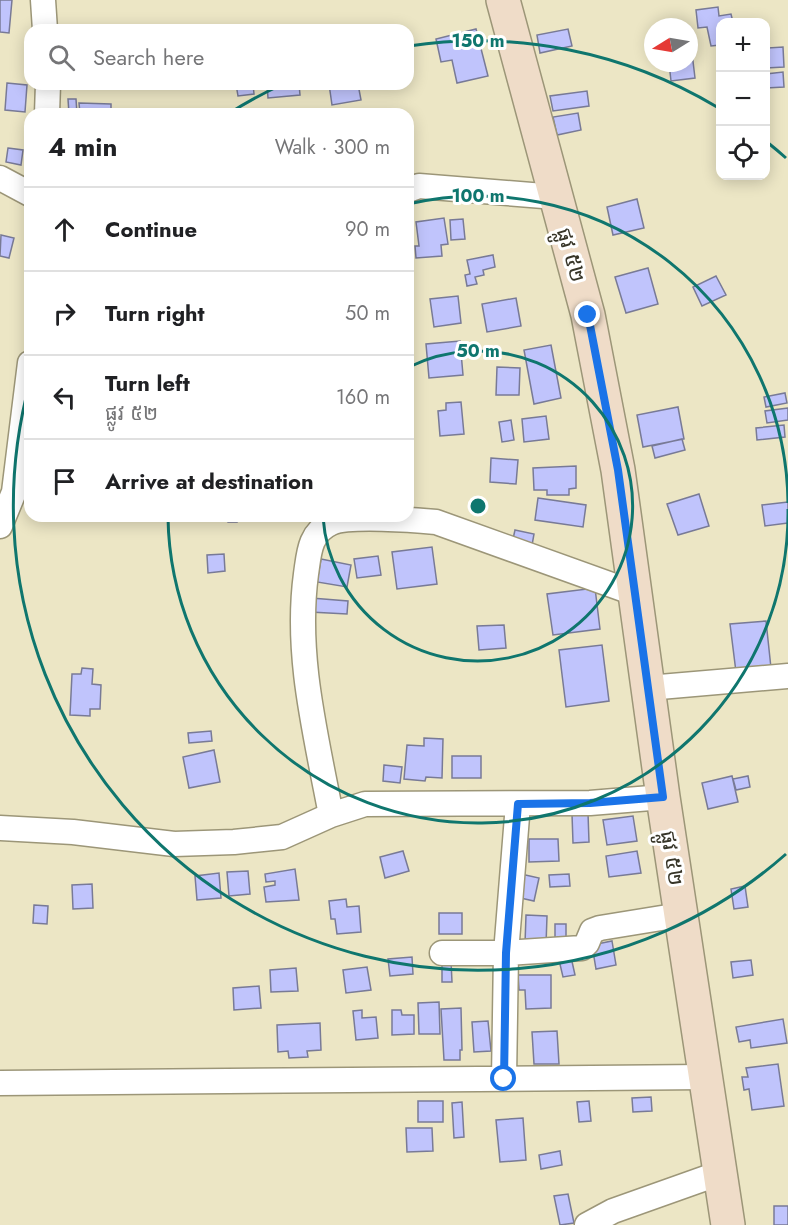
<!DOCTYPE html>
<html lang="en">
<head>
<meta charset="utf-8">
<style>
  body { margin:0; font-family:Jost,"Noto Sans Khmer",sans-serif; background:#f6f6f6; color:#202124 }
  .controls { position:absolute; right:18px; top:18px; display:grid; overflow:hidden; border-radius:12px; box-shadow:0 3px 15px #0003 }
  .controls button { width:54px; height:54px; display:grid; place-items:center; padding:0; border:0; border-bottom:2px solid #e0e0e0; background:#fff; color:#202124; font:30px sans-serif }
  .compass { position:absolute; left:644px; top:18px; width:54px; height:54px; border-radius:50%; background:#fff; box-shadow:0 3px 15px #0003; rotate:259deg }
  .stop { position:absolute; width:18px; height:18px; margin:-14px; border:4px solid #1a73e8; border-radius:50%; background:#fff }
  .stop.end { background:#1a73e8; border-color:#fff; box-shadow:0 2px 6px #0008 }
  .list { margin:0; padding:0; list-style:none }
  h2 { display:flex; justify-content:space-between; align-items:center; height:78px; margin:0; padding:0 24px; font-size:26px }
  h2 small { font-size:20px; font-weight:400; color:#757577 }
  .list li { display:grid; grid-template-columns:39px 1fr auto; gap:18px; align-items:center; box-sizing:border-box; height:84px; padding:0 24px; border-top:2px solid #e0e0e0 }
  .list b { display:block; font-size:22px; white-space:nowrap }
  .list p { margin:0; font-size:20px; white-space:nowrap; color:#757577 }
  .list em { font-size:20px; font-style:normal; color:#757577 }
  .icon { flex:none; width:33px; height:33px; fill:none; stroke:currentColor; stroke-width:2; stroke-linecap:round; stroke-linejoin:round }
  .map { position:relative; flex:none; width:788px; height:1225px; overflow:hidden }
  .search { position:absolute; background:#fff; box-shadow:0 3px 15px #0003; left:24px; top:24px; width:390px; height:66px; display:flex; align-items:center; gap:15px; box-sizing:border-box; padding:0 21px; border-radius:18px; color:#757577; font-size:22px }
  .panel { position:absolute; background:#fff; box-shadow:0 3px 15px #0003; left:24px; top:108px; width:390px; height:414px; border-radius:18px }
  .map>svg:first-child { display:block }
</style>
</head>
<body>
<div class="map">
<svg width="788" height="1225" viewBox="0 0 788 1225">
  <rect width="100%" height="100%" fill="#ece6c5"/>
  <!-- building -->
  <path fill="#c0c4fc" stroke="#787a96" stroke-width="1.5" d="M0,0H12L9,33L0,32Z
    M718,7L719,16L731,14L733,22H720V45L711,46L707,27L698,28L696,10Z
    M476,29L488,76L457,83L452,60L441,62L436,39Z
    M568,29L572,46L540,53L537,35Z
    M766,39H767L768,48L783,47L784,67L766,68Z
    M689,53H692L695,78L671,81L669,63H689Z
    M783,72L784,87L766,88V74Z
    M7,83L27,85L25,112L5,110Z
    M236,84H253L254,94L238,96Z
    M267,84H299L300,95L268,98Z
    M329,84H358L361,100L332,105Z
    M587,91L589,106L553,111L550,96Z
    M68,99H76L77,114H69Z
    M79,103L111,104V114H80Z
    M578,113L581,130L557,135L553,117Z
    M8,148L23,150L21,165L6,162Z
    M637,199L644,228L613,235L607,207Z
    M444,218L448,244L441,245L442,256L416,258L415,246H419L416,222Z
    M463,219L465,239L451,240L450,220Z
    M1,235L14,238L9,258L0,256Z
    M493,255L495,267L483,270L484,275L475,277L477,284L467,286L465,275L470,274L467,260Z
    M648,268L658,304L626,313L615,277Z
    M716,276L726,295L702,306L693,287Z
    M458,296L461,323L434,327L430,299Z
    M516,298L521,326L487,332L482,304Z
    M460,341L463,375L429,378L426,344Z
    M551,345L561,398L534,404L524,350Z
    M497,367L520,368L519,395H496Z
    M785,393L787,403L766,407L764,397Z
    M461,402L464,434L440,436L438,411L446,410V403Z
    M678,407L684,439L643,447L637,415Z
    M788,408V420L767,423L765,411Z
    M546,416L549,439L524,442L522,419Z
    M511,420L514,440L502,442L499,422Z
    M784,425L785,437L757,440L756,428Z
    M682,439L685,450L655,458L652,446Z
    M491,458L518,460L516,484L490,482Z
    M576,466V488L569,489V495H547V490H534L533,468Z
    M699,494L709,526L678,535L667,504Z
    M538,498L586,505L583,527L535,520Z
    M788,502V523L765,526L762,505Z
    M227,516H237V522H228Z
    M515,530L534,534L531,551L511,548Z
    M432,547L437,584L397,589L392,552Z
    M224,554L225,571L208,573L207,555Z
    M378,556L381,575L357,578L354,559Z
    M321,559L351,565L347,587L317,582Z
    M595,588L600,629L553,635L547,594Z
    M311,598L348,601L347,614L310,612Z
    M766,621L771,668L736,672L730,624Z
    M504,625L506,648L479,650L477,626Z
    M602,645L609,701L566,707L559,650Z
    M82,668L93,669L92,684L101,685L100,709H90V716L70,715L72,674H81Z
    M211,731L212,741L189,743L188,733Z
    M424,738L443,739L442,778L426,777L425,781L404,779L407,745L424,746Z
    M214,750L220,782L189,788L183,757Z
    M452,756H481V778H452Z
    M384,765L402,767L400,783L383,781Z
    M732,776L738,802L708,809L702,783Z
    M748,776L750,787L736,790L733,779Z
    M588,813L589,842L573,843L572,814Z
    M633,816L637,841L607,845L603,820Z
    M529,839H558L559,861L529,862Z
    M403,851L409,871L385,878L380,857Z
    M637,851L641,873L609,877L606,856Z
    M295,869L299,900L266,902L264,887L275,885V881L266,882L265,874Z
    M248,871L250,894L229,896L227,872Z
    M219,873L221,898L197,900L195,876Z
    M521,874L539,878L534,901L516,897Z
    M569,874L570,886L550,887L549,875Z
    M92,884L93,908L73,909L72,885Z
    M745,886L748,907L734,909L731,889Z
    M346,899L347,907L359,906L361,932L337,934L335,919H331L329,901Z
    M34,905L48,906L47,924L33,923Z
    M439,913H462V934H439Z
    M526,915L547,916L546,945L525,944Z
    M555,924H566V945H555Z
    M612,941L616,965L596,969L592,945Z
    M412,957L413,974L390,976L388,959Z
    M571,957L575,975L563,977L559,960Z
    M751,960L753,975L733,978L731,962Z
    M442,961H451L452,982H442Z
    M367,967L371,990L346,993L343,970Z
    M296,968L298,991L271,992L270,970Z
    M518,975H551V1008L526,1009L525,990H519Z
    M259,986L261,1008L234,1010L233,988Z
    M439,1002L440,1034H419L418,1003Z
    M461,1008L462,1050H460V1060H444L441,1009Z
    M362,1010V1018L376,1017L378,1038L356,1040L353,1011Z
    M392,1010H401L402,1015H414V1034L392,1035Z
    M783,1019L787,1043L751,1048L750,1040L739,1042L736,1027Z
    M488,1021L491,1051L474,1052L472,1022Z
    M320,1023L321,1050L307,1051L308,1057L289,1058L288,1051L278,1052L277,1025Z
    M557,1031L559,1064H534L532,1032Z
    M778,1064L784,1106L752,1110L749,1089L744,1090L742,1077H748L746,1068Z
    M651,1097L652,1111L633,1112L632,1098Z
    M418,1101H443V1122H418Z
    M589,1101L591,1121L579,1122L577,1102Z
    M462,1102L464,1137L454,1138L452,1103Z
    M523,1118L526,1160L500,1162L496,1120Z
    M406,1128H432L433,1151L407,1152Z
    M560,1151L562,1165L541,1169L539,1155Z
    M568,1194L574,1223L560,1225L554,1196Z
    M774,1206H788V1225H774Z"/>
  <g fill="none" stroke-linecap="round" stroke-linejoin="round">
    <!-- street casing -->
    <g stroke="#9c9678" stroke-width="27">
      <path id="street" d="M43,0L45,30
        M47,114L48,84
        M0,178L30,194
        M408,190L419,186L556,197
        M0,526L14,492L30,363
        M648,688L788,676
        M331,815C316,735 295,655 306,574C309,554 309,533 331,523C349,515 414,520 436,522L634,593
        M0,828L73,832L174,844L234,842L282,837L331,815L365,804L590,803L663,797
        M442,953H506L582,948L587,943L592,931L600,928L680,915
        M504,1079L506,953L518,804
        M0,1083L705,1077
        M587,1225L613,1211L720,1173"/>
    </g>
    <!-- secondary casing -->
    <g stroke="#9c9678" stroke-width="36">
      <path id="secondary" d="M503,0L588,315L618,470L663,797L728,1225"/>
    </g>
    <!-- street -->
    <use href="#street" stroke="#fff" stroke-width="24"/>
    <!-- secondary -->
    <use href="#secondary" stroke="#efdcc8" stroke-width="33"/>
  </g>
  <g fill="none" stroke-linecap="round" stroke-linejoin="round">
    <!-- route -->
    <path stroke="#1a73e8" stroke-width="8" d="M504,1079L506,953L518,804L590,803L663,797L618,470L588,315"/>
  </g>
  <!-- distance rings -->
  <g fill="none" stroke="#0f766e" stroke-width="3">
    <path d="M409 367A155 155 0 1 1 323 517"/>
    <path d="M788 509A310 310 0 0 1 168 517M408 204A310 310 0 0 1 788 503"/>
    <path d="M786 854A465 465 0 0 1 30 382M228 114A465 465 0 0 1 281 85M409 46A465 465 0 0 1 717 107M767 142A465 465 0 0 1 786 158"/>
  </g>
  <g text-anchor="middle" dominant-baseline="central" stroke-width="6" stroke-linejoin="round" paint-order="stroke">
    <!-- street labels -->
    <g font-size="21" fill="#373528" stroke="#fff">
      <text transform="translate(571 255) rotate(74)">ផ្លូវ ៥២</text>
      <text transform="translate(672 858) rotate(81)">ផ្លូវ ៥២</text>
    </g>
  </g>
  <circle cx="478" cy="506" r="9" fill="#0f766e" stroke="#fff" stroke-width="3"/>
  <g font-size="18" text-anchor="middle" font-weight="bold" fill="#0f766e" stroke="#fff" stroke-width="6" stroke-linejoin="round" paint-order="stroke">
    <text x="478" y="47">150 m</text>
    <text x="478" y="202">100 m</text>
    <text x="478" y="357">50 m</text>
  </g>
</svg>
<div class="controls">
<button>+</button>
<button>−</button>
<button><svg class="icon" aria-label="locate" viewBox="0 0 24 24"><circle cx="12" cy="12" r="6"/><path d="M12 2v4M12 18v4M2 12h4M18 12h4"/></svg></button>
</div>
<svg class="compass" viewBox="-18 -18 36 36"><path d="M0-13l5 13h-10z" fill="#e53935"/><path d="M0 13l5-13h-10z" fill="#757577"/></svg>
<div class="stop" style="left:504px;top:1079px"></div>
<div class="stop end" style="left:588px;top:315px"></div>
<div class="search"><svg class="icon" aria-label="search" viewBox="0 0 24 24"><circle cx="10" cy="10" r="6"/><path d="M15 15l6 6"/></svg>Search here</div>
<section class="panel">
<h2>4 min<small>Walk · 300 m</small></h2>
<ul class="list">
<li><svg class="icon" aria-label="ahead" viewBox="0 0 24 24"><path d="M12 20V5M6 11l6-6 6 6"/></svg><div><b>Continue</b></div><em>90 m</em></li>
<li><svg class="icon" aria-label="right" viewBox="0 0 24 24"><path d="M7 20v-9h11M14 6l5 5-5 5"/></svg><div><b>Turn right</b></div><em>50 m</em></li>
<li><svg class="icon" aria-label="left" viewBox="0 0 24 24"><path d="M17 20v-9H6M10 6l-5 5 5 5"/></svg><div><b>Turn left</b><p>ផ្លូវ ៥២</p></div><em>160 m</em></li>
<li><svg class="icon" aria-label="arrive" viewBox="0 0 24 24"><path d="M6 21V4h12l-3 4 3 4H6"/></svg><div><b>Arrive at destination</b></div></li>
</ul>
</section>
</div>
</body>
</html>
